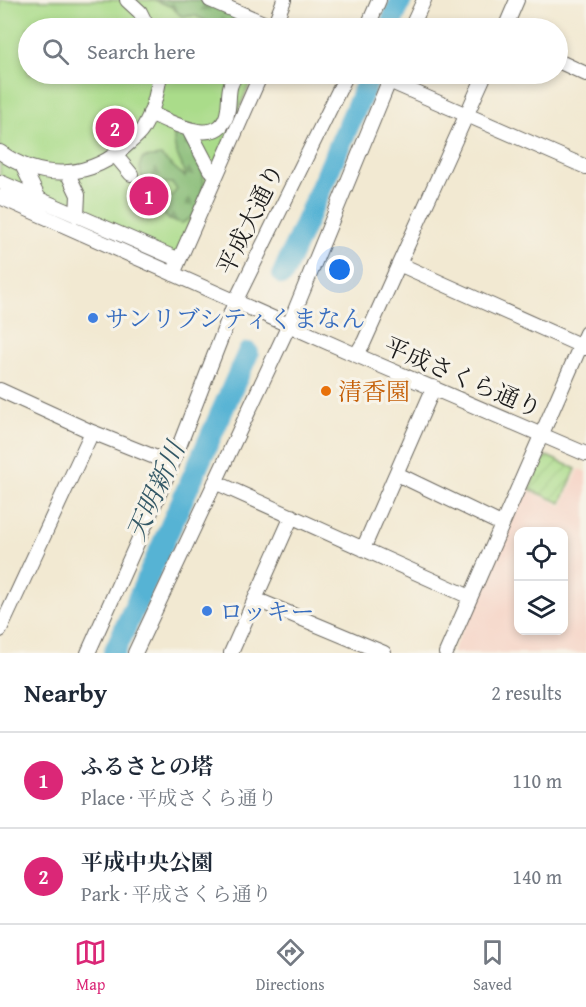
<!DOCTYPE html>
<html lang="en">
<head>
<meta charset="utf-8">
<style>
  body { margin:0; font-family:"Gentium Book Plus","Noto Serif JP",serif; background:#f6f6f7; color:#1f2937 }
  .controls { position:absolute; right:18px; bottom:18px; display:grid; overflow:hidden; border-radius:12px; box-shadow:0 3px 9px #0003 }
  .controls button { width:54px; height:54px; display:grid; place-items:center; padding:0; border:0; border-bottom:2px solid #e0e1e3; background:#fff; color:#1f2937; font:30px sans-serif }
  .you { position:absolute; left:340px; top:270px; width:21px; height:21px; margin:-15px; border:4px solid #fff; border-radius:50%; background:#1a73e8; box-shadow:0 0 0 9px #1a73e833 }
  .badge { display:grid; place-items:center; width:39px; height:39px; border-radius:50%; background:#db2777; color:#fff; font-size:20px; font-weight:700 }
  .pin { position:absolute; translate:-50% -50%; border:3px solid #fff; box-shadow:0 2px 6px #0006 }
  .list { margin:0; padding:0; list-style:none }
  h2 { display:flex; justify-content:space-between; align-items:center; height:78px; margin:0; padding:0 24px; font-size:26px }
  h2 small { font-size:20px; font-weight:400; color:#747a83 }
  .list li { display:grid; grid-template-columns:39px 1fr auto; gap:18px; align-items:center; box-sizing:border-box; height:96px; padding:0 24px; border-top:2px solid #e0e1e3 }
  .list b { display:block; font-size:22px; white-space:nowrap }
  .list p { margin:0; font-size:20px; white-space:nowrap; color:#747a83 }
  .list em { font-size:20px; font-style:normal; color:#747a83 }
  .icon { flex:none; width:33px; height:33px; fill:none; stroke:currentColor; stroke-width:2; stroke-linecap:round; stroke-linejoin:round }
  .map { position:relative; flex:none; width:586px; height:653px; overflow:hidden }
  .search { position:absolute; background:#fff; box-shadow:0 3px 9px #0003; left:18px; right:18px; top:18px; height:66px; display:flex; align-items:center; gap:15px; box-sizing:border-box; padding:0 21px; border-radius:33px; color:#747a83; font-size:22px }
  .sheet { height:270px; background:#fff }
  nav { display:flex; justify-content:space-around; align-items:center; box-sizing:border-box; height:84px; border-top:2px solid #e0e1e3; background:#fff; font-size:16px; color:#747a83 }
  nav a { display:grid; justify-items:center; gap:3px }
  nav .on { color:#db2777 }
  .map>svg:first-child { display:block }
</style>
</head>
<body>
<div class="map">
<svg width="586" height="653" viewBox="0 0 586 653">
  <defs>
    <pattern id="forest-firs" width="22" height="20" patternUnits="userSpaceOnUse" patternTransform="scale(1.5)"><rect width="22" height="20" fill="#87bc76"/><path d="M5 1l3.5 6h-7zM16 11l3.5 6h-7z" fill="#6e9860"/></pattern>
    <pattern id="garden-furrows" width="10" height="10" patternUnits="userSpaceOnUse" patternTransform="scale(1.5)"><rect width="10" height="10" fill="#aadc8a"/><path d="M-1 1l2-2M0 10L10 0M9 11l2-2" fill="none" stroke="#92bc76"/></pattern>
  </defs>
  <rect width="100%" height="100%" fill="#f7f3e8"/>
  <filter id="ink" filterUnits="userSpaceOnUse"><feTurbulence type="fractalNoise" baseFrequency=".0167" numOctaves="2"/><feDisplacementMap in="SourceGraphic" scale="12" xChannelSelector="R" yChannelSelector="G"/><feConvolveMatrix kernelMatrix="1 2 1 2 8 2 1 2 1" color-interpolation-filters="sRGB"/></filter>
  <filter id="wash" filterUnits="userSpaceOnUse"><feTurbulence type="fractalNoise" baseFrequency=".008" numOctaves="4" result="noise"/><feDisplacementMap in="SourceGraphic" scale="24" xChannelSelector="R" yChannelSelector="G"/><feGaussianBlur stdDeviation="1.35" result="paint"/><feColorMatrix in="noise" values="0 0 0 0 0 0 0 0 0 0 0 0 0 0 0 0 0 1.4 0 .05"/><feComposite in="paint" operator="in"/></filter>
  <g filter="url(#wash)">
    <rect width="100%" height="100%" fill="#f2e9d2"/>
    <!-- built -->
    <path fill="#f6d2c4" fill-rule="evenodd" d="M579,469L586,472V653H452L524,488L562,506ZM518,532H564V630H518Z"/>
    <!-- green -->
    <path fill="#aadc8a" stroke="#637c53" stroke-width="1.5" d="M0,0H199L264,28H28V74H254L175,258L0,182Z"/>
    <!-- forest -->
    <path fill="url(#forest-firs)" stroke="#526c49" stroke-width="1.5" d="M155,0H200L245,20L255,28H214V25L196,16H181L172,7Z
      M182,131L197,135C200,159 212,195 194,215C191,218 186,221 182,223L169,220L161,211L163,198L172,196L177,189L171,183H157L141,177L140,164L143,158L161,156L185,177C183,160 173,156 174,135Z"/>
    <!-- garden -->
    <path fill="url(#garden-furrows)" stroke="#637c53" stroke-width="1.5" d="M547,456L576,469L561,503L529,489L543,458Z"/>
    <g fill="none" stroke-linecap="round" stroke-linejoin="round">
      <!-- river -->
      <path stroke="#56b3d4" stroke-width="22" d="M389,28L401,0
        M283,274L371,74
        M114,653L248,353"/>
    </g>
  </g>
  <g filter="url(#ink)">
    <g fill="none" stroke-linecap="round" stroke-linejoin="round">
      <!-- minor casing -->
      <g stroke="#67645c" stroke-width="16">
        <path id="minor" d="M127,0L140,12L148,28
          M210,0L275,28
          M273,28L284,0
          M367,28L379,0
          M411,28L424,0
          M505,28L517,0
          M558,61L586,74
          M389,81L586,167
          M150,113C172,123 223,151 228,109C230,94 227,86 237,74
          M189,130L210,170
          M0,152C42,182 92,179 129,143C134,139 139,135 142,130C153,112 157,94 160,74
          M116,156L131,174
          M22,165L39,199
          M67,172L78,195L77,216
          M0,182L175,258
          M0,197L356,355L586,454
          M399,264L586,348
          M173,274L261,74
          M356,355L364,342L399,264L485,74
          M0,390L92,432L162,460L171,467
          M397,474L501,524
          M215,482L470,597
          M363,549L434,387
          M255,599L384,653
          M0,630L92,432
          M88,653L171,467L235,302L347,74
          M135,653L289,325L392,74
          M231,653L292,516
          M446,653L586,333"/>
      </g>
      <!-- minor -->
      <use href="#minor" stroke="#fff" stroke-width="14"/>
    </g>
  </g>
  <!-- markers -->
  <g fill="#3f7fe0" stroke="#f7f3e8" stroke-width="2">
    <circle cx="93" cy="318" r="6"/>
    <circle cx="207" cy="611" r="6"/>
  </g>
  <circle fill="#e8710a" stroke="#f7f3e8" stroke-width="2" cx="326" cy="391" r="6"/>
  <g text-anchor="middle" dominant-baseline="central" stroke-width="6" stroke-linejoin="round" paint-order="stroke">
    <!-- street labels -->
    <g font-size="24" fill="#1c1c1c" stroke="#f7f3e8">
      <text transform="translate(250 219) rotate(-64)">平成大通り</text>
      <text transform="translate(463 377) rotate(23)">平成さくら通り</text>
    </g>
    <!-- shop labels -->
    <g font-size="24" fill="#366cbe" stroke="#f7f3e8" text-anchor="start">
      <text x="105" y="318">サンリブシティくまなん</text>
      <text x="219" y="611">ロッキー</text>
    </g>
    <!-- food labels -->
    <g font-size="24" fill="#c56008" stroke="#f7f3e8" text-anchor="start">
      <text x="338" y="391">清香園</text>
    </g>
    <!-- water labels -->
    <g font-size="26" font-style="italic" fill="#335866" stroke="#f7f3e8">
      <text transform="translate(155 491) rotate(-66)">天明新川</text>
    </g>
  </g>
</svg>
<div class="controls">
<button><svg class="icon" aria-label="locate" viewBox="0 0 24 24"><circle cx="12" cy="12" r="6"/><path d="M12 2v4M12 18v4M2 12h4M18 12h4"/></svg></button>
<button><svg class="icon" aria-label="layers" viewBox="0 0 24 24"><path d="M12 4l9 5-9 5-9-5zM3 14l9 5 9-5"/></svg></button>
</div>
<div class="you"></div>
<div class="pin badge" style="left:149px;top:196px">1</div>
<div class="pin badge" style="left:115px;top:128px">2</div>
<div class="search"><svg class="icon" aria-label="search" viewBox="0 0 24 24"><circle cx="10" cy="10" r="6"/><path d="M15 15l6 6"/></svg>Search here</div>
</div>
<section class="sheet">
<h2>Nearby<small>2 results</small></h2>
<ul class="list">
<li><span class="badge">1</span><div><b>ふるさとの塔</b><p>Place · 平成さくら通り</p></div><em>110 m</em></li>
<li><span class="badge">2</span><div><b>平成中央公園</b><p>Park · 平成さくら通り</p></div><em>140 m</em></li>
</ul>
</section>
<nav>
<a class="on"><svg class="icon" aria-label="map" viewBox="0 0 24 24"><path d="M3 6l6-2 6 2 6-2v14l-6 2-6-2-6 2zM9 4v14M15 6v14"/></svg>Map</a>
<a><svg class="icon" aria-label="directions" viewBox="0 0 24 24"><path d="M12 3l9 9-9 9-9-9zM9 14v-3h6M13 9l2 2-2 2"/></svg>Directions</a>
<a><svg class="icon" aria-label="saved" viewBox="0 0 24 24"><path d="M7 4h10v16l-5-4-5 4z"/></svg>Saved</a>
</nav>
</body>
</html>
